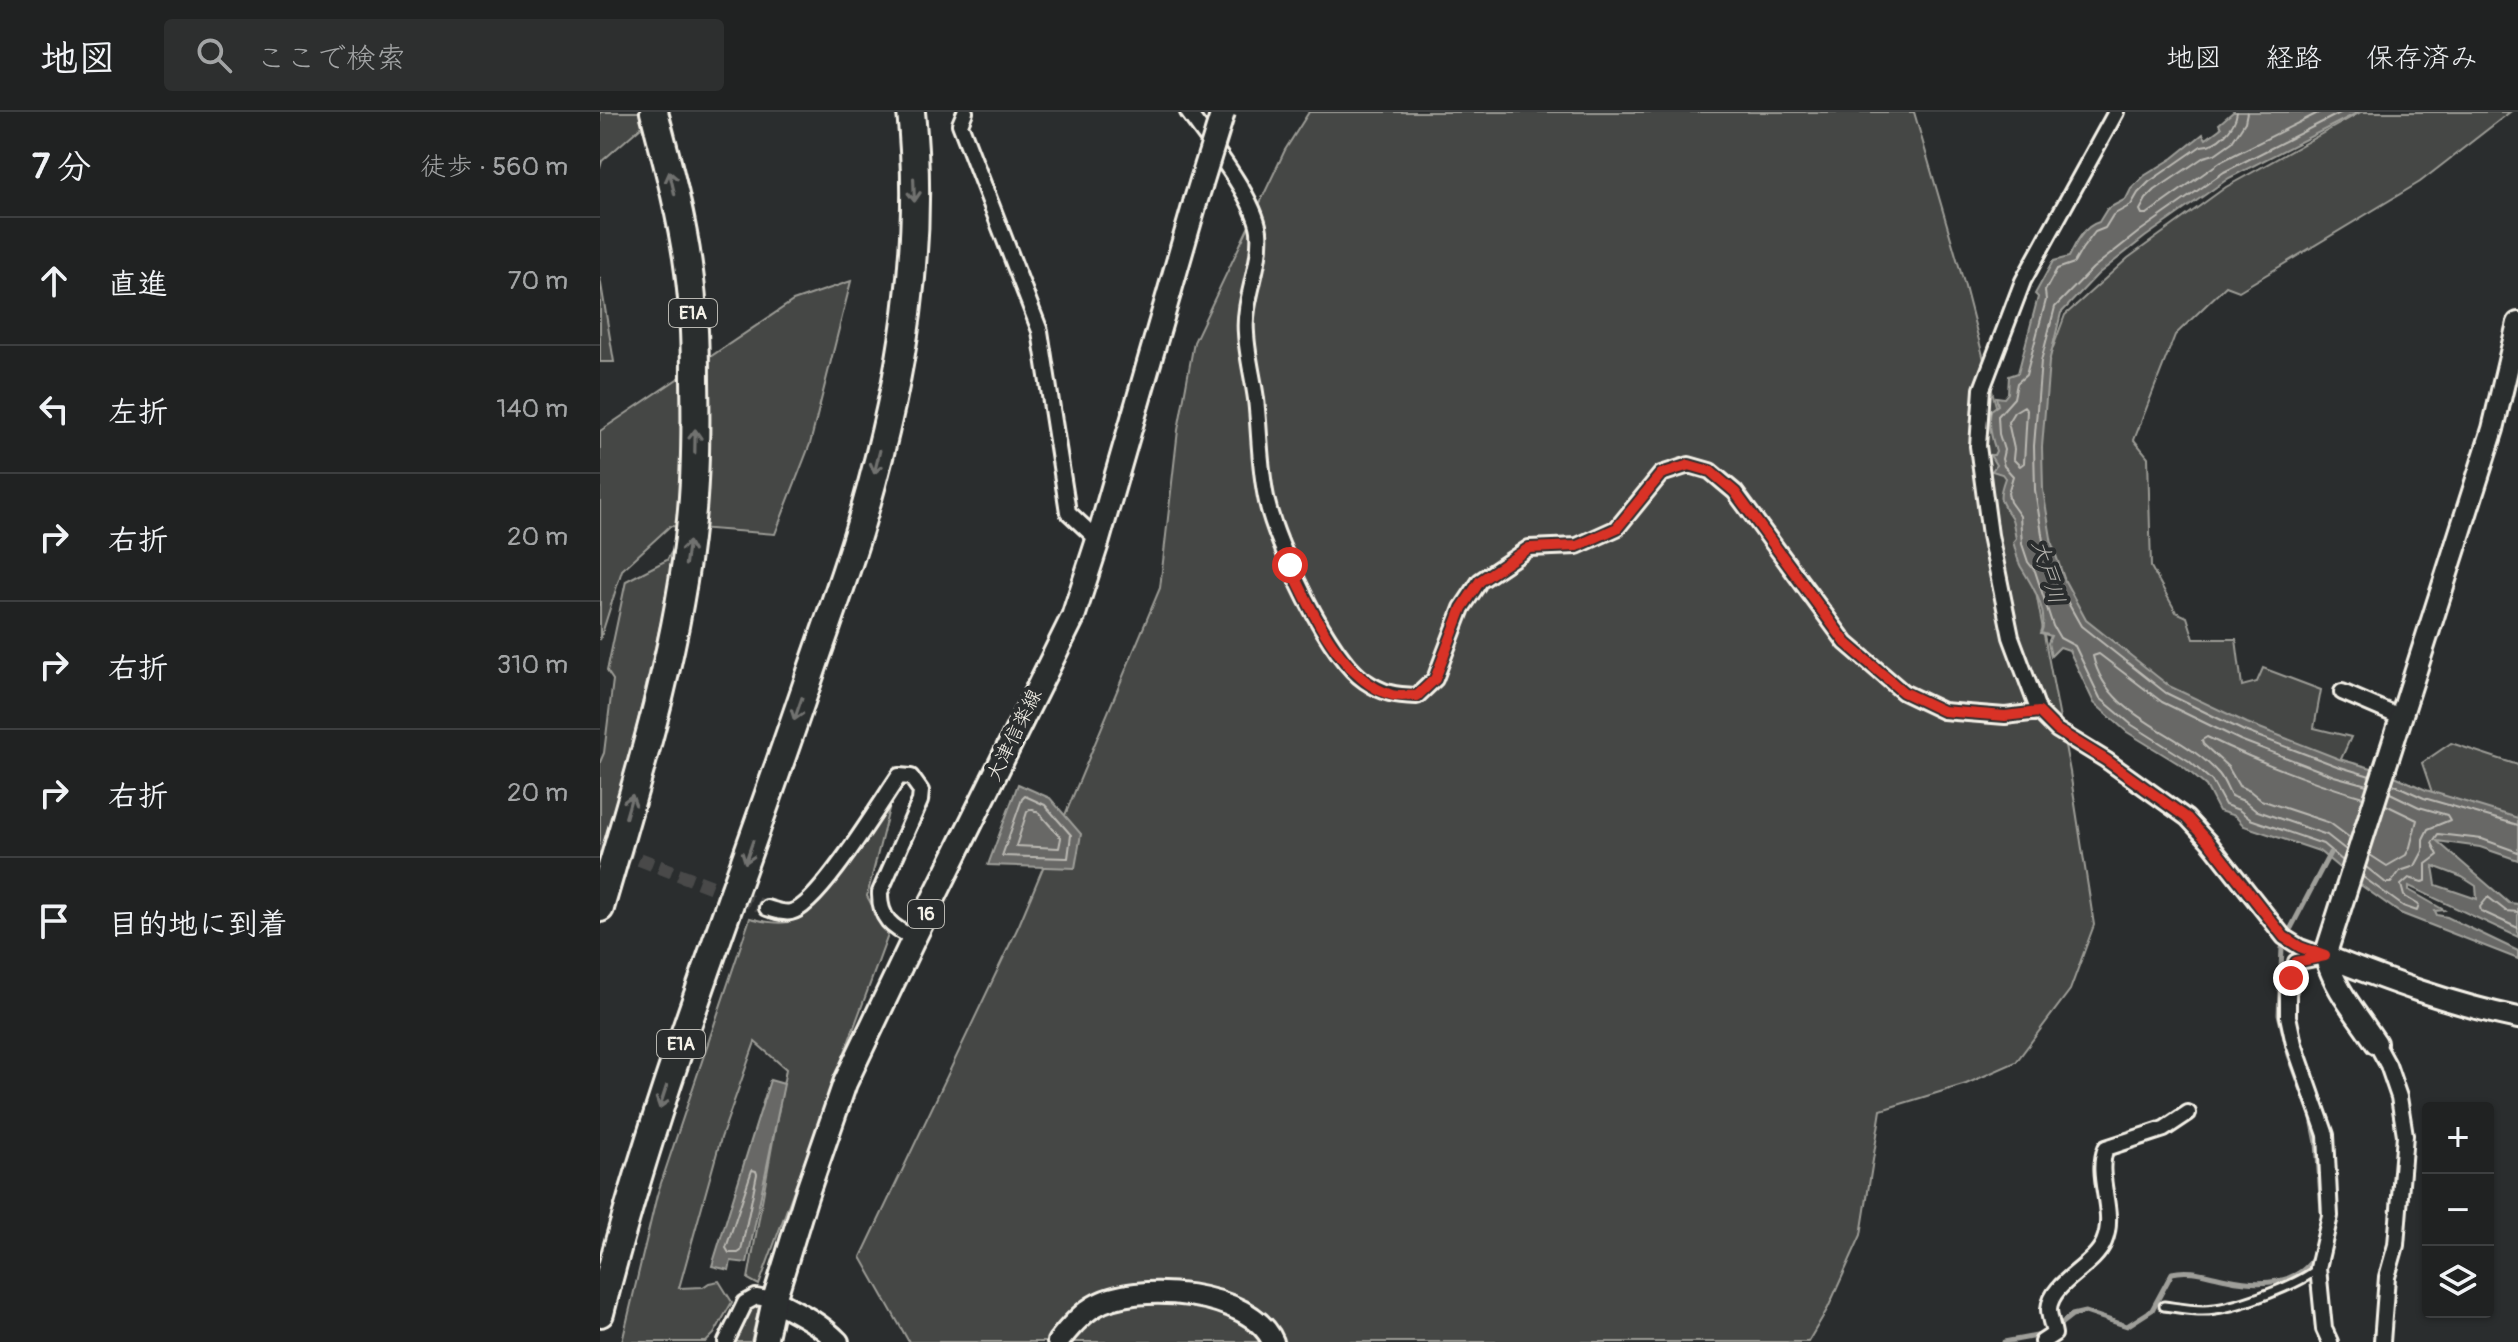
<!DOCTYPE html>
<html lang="ja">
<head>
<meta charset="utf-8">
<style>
  body { margin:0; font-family:Pangolin,"Klee One",sans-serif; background:#2d2f2f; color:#f1f3f6 }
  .controls { position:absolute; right:24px; bottom:24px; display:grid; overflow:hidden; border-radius:8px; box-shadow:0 2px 6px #0004 }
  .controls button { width:72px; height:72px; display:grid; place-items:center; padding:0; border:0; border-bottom:2px solid #3d3f40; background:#202222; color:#f1f3f6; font:40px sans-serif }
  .stop { position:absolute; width:24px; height:24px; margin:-18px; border:6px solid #d93025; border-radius:50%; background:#fff }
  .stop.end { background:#d93025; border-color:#fff; box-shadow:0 2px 8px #0008 }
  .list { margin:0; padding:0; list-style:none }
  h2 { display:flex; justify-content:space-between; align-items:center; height:104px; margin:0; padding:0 32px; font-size:34px }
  h2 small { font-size:26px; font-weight:400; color:#a2a4a5 }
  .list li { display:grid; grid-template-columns:52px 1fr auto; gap:24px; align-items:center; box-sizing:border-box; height:128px; padding:0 32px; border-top:2px solid #3d3f40 }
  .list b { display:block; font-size:30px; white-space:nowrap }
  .list em { font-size:26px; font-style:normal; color:#a2a4a5 }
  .icon { flex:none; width:44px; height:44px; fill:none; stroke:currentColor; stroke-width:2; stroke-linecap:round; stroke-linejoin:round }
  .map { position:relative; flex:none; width:1918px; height:1230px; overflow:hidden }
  header { display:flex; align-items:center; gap:48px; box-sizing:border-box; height:112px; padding:0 40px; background:#202222; border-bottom:2px solid #3d3f40 }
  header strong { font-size:38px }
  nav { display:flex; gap:44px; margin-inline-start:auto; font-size:28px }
  .search { width:560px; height:72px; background:#2d2f2f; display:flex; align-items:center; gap:20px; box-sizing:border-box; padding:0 28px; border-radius:8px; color:#a2a4a5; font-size:30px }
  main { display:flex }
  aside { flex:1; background:#202222 }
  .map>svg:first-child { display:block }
</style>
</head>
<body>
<header>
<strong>地図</strong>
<div class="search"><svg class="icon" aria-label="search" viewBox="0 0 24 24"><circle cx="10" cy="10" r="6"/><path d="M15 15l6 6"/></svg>ここで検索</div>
<nav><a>地図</a><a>経路</a><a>保存済み</a></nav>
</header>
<main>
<aside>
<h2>7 分<small>徒歩 · 560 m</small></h2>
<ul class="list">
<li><svg class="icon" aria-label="ahead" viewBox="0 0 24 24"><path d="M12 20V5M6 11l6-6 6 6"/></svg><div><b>直進</b></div><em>70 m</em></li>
<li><svg class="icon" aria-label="left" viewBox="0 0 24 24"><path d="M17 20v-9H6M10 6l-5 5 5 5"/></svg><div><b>左折</b></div><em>140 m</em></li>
<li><svg class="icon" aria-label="right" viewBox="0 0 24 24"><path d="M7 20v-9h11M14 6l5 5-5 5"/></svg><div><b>右折</b></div><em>20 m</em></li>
<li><svg class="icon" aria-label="right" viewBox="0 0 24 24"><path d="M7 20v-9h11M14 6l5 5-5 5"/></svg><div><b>右折</b></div><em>310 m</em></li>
<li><svg class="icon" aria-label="right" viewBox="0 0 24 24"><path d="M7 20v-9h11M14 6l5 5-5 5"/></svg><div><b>右折</b></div><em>20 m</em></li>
<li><svg class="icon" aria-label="arrive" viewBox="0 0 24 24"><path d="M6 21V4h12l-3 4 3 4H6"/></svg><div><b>目的地に到着</b></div></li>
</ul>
</aside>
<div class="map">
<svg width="1918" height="1230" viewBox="0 0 1918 1230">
  <rect width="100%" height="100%" fill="#2a2d2e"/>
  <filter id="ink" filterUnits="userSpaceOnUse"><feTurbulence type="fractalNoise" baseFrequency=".0125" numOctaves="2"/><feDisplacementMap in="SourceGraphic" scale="16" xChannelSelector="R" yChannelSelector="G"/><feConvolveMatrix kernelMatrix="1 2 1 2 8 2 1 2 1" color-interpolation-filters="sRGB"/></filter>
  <g filter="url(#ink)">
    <!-- green -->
    <path fill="#444645" stroke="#9c9c96" stroke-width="2" d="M0,0H58L2,49L0,56Z
      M709,0H1314L1364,171L1413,359L1470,660L1494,813L1470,878L1416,950L1366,972L1281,998L1261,1123L1228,1196L1208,1230H309L261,1145L419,813L560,476L578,318L594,230L685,38Z
      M1761,0H1910L1820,70L1639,179L1626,174L1575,223L1534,328L1548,345L1551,455L1576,500L1587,505L1594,527H1636L1642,574L1657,570L1663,556L1721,578L1714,616L1751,625L1737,656L1634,620L1482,519L1444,434L1433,290L1465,203L1528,146L1626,75Z
      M0,166L14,250H0Z
      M251,169L210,332L175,422L70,414L22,458L0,528V319L193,189Z
      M81,423L17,700L0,760V650L4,641L13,568L7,559L26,469L67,448Z
      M1851,631L1918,653V723L1837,695L1822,651Z
      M292,685L267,784L288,823L159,1173L148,1167L186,957L155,930L121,1026L79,1176L103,1175L109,1171L119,1169L132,1190L114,1222L106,1230H22L57,1083L150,806C161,809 176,812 188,810C210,805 275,708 292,685Z
      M152,1194L159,1195L151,1230H134Z"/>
    <!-- water -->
    <path fill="#676866" stroke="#9f9f9a" stroke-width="2" fill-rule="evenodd" d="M1633,0H1759L1629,66L1545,125L1498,162L1461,201L1449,250L1442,335L1443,378L1452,432L1465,469L1486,508L1569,574L1647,611L1739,647L1786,660L1826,678L1918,706V748L1880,735L1837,729L1909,791L1918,792V825L1809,774V778L1844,798L1835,799L1837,803L1847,805L1918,839V847L1800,801L1755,769L1719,739L1644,714L1635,704L1619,699L1606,674L1584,655L1527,620L1494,591L1469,538L1460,535L1451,544L1448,531L1451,524L1441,521C1450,501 1431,471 1421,455C1417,448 1416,438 1413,430L1416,426C1414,420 1414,410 1411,405C1400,388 1397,388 1405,366L1402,362L1392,359L1396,353L1390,343H1394L1396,339C1391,325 1388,312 1391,298L1398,293L1396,285L1404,286L1408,281L1409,264L1418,261L1438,185L1435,182L1453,149L1469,145C1475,132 1484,114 1499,110L1507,97L1526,87L1531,77L1544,64L1573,46L1603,22L1606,27L1621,16L1619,12ZM1833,754L1862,765L1876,774L1877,787L1836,773Z
      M418,672L450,686L481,722L475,756L388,753Z
      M170,968L184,972L147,1151L131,1149L129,1158L112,1154Z"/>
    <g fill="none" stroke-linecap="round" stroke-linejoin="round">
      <!-- shore -->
      <path stroke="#bcbab4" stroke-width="2" d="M1637,0C1635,16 1618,34 1601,34L1549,70L1538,81L1531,93L1513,103L1505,116L1495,120L1482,137L1474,151L1457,157L1445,179L1446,188L1426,263L1417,271L1414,286L1398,304L1399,322L1404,338L1402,347L1404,354L1413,364L1408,381L1410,390L1420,404L1422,432L1428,450L1435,459L1453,514L1460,526L1475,534L1500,586L1532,613L1589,649L1612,669L1625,693L1639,698L1650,707L1723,732L1743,749
        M1647,0L1645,10L1632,30L1615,42L1604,45L1555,78L1546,87L1540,98L1542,102H1547L1620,50L1720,0
        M1742,0L1624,60L1540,119L1493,156L1455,195L1441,249L1434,334L1435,378L1444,435L1458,473L1481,514L1566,581L1644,619L1737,654L1770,664
        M1424,294L1427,298L1424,351L1420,354L1413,347L1414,337L1408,310L1414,300Z
        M1793,672L1824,686L1918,713
        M425,684L445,693L471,723L468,746L402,744L422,687Z
        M431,697L439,701L461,726L459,736L416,734L427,700Z
        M1750,726L1730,711L1661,688L1650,679L1639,674L1628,655L1603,632L1602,628L1607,625C1657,649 1710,670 1763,685
        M1746,738L1727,723L1655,698L1644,689L1631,684C1627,677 1624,668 1619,662C1581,618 1507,607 1493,544L1499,542L1562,590L1640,628L1734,664L1767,673
        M1770,743L1787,754L1806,743L1810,735L1817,708L1786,693
        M1766,755L1786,771H1791L1800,759L1815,754L1823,739V727L1828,717L1850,708L1847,703L1819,695L1790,681
        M1763,765L1803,794L1817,799L1819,793L1804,784L1801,773L1809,766L1822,770L1826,769V752L1838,743L1832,731L1838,722L1882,727L1918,740
        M1918,800L1906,799L1888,785L1880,795L1881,799L1918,816
        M152,1058L156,1059L157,1062L141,1139L138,1141H129L126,1136Z"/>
      <!-- stream -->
      <path stroke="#9f9f9a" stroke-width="5" d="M1691,816L1730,741
        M1682,836L1679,902L1689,943L1712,1006L1717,1031L1723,1112
        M1454,1217L1472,1203L1485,1200L1527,1214L1552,1198L1572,1161C1591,1156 1609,1164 1627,1167C1659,1174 1701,1174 1716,1141
        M1404,1230L1442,1223"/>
      <!-- street-tunnel -->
      <path stroke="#484a4a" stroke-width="14" stroke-dasharray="14 7" stroke-linecap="butt" d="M0,732L167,796"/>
      <!-- lane casing -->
      <g stroke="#f4f1e8" stroke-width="13">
        <path id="lane" d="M1564,1194C1580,1196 1599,1200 1615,1197C1640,1194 1698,1173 1717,1157"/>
      </g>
      <!-- street casing -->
      <g stroke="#f4f1e8" stroke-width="20">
        <path id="street" d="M365,0L360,12L440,219L468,400L498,428
          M588,0C608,28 655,86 659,119C662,154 643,187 646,221C647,243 653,265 656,287C660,322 659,355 667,390C677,434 728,544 765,569C784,582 795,583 817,584L835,567L862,496L880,469L929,436L977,434L1017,416L1061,362L1089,353L1110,359L1135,380L1246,531L1303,580L1343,599L1405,604L1439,600
          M1516,0L1423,169L1382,277L1378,334L1390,423L1411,525L1439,600L1457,618L1506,648L1587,706L1609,730L1684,825L1700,835L1725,844
          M1742,580L1800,605
          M167,796C174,798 184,802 191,800C218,795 281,690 299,664L311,665L321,679L320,689L280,780C279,806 292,816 314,826
          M1724,844L1696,850L1688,881V904L1694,932L1726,1023L1730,1104L1718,1156L1724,1217L1730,1230
          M1776,931L1788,953L1799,985L1805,1023L1796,1133L1787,1165L1782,1230
          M126,1230L145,1191L156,1185L174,1188
          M1442,1230L1454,1222C1453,1215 1449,1205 1449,1197C1451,1170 1494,1155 1504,1130C1517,1100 1494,1065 1506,1036L1564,1017L1588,1001"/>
      </g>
      <!-- secondary casing -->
      <g stroke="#f4f1e8" stroke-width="26">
        <path id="secondary" d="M1725,844C1788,869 1851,892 1918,906
          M1776,931C1755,899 1737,881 1725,844L1893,317L1918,211
          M174,1188C197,1200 220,1211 238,1230
          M458,1230C468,1217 479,1204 493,1195C535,1168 652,1179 673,1230"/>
      </g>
      <!-- primary casing -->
      <g stroke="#f4f1e8" stroke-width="28">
        <path id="primary" d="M165,1230L174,1188L206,1084L245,971L314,826L473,505L498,428L595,91"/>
      </g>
      <!-- highway casing -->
      <g stroke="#f4f1e8" stroke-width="32">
        <path id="highway" d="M0,796C37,669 78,540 91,408C96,361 96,315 95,268C95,232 94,196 89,160C82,105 68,53 54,0
          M0,1201C54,986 137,779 208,569C227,512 249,455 265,397C302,268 325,134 311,0"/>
      </g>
      <!-- lane -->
      <use href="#lane" stroke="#2a2d2e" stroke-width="7"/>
      <!-- street -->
      <use href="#street" stroke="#2a2d2e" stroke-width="14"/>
      <!-- secondary -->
      <use href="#secondary" stroke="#2a2d2e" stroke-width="20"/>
      <!-- primary -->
      <use href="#primary" stroke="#2a2d2e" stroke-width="22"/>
      <!-- highway -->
      <use href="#highway" stroke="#2a2d2e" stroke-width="26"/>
      <!-- primary-bridge casing -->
      <g stroke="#f4f1e8" stroke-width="28" stroke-linecap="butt">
        <path id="primary-bridge" d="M595,91L623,0"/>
      </g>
      <!-- primary-bridge -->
      <use href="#primary-bridge" stroke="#2a2d2e" stroke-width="22"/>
    </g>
    <!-- one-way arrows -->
    <defs><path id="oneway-shaft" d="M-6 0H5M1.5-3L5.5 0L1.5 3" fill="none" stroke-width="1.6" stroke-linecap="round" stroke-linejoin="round" transform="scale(2)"/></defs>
    <g stroke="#71726f">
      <use href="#oneway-shaft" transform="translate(72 71) rotate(-103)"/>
      <use href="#oneway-shaft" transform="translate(314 78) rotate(88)"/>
      <use href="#oneway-shaft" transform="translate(95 329) rotate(-89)"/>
      <use href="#oneway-shaft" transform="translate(277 350) rotate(104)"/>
      <use href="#oneway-shaft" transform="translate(87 441) rotate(-82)"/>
      <use href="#oneway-shaft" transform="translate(198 597) rotate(109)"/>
      <use href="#oneway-shaft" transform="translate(29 694) rotate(-74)"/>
      <use href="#oneway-shaft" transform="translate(149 740) rotate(109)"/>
      <use href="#oneway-shaft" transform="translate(63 985) rotate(108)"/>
    </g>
  </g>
  <g fill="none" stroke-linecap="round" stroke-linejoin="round" filter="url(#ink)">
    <!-- route -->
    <path stroke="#d93025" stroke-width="10" d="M690,453C710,496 742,569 792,583C799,585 809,583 817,584L835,567L862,496L880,469L929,436L977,434L1017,416L1061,362L1089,353L1110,359L1135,380L1246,531L1303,580L1343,599L1405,604L1439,600L1457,618L1506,648L1587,706L1609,730L1684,825L1700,835L1725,844L1696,850L1691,866"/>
  </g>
  <g text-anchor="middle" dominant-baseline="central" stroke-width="8" stroke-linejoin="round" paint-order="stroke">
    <!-- shield labels -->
    <g fill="#2a2d2e" stroke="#b7b6b0" stroke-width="2">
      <rect x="69" y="187" width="48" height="28" rx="6"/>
      <rect x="308" y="788" width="36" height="28" rx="6"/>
      <rect x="57" y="918" width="48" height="28" rx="6"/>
    </g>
    <g font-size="18" font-weight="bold" fill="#f4f1e8">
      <text x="93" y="201">E1A</text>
      <text x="326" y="802">16</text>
      <text x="81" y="932">E1A</text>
    </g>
    <!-- street labels -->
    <g font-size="20" fill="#f4f1e8" stroke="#2a2d2e">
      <text transform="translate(414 623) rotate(-64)">大津信楽線</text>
    </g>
    <!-- water labels -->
    <g font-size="22" font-style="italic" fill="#b5b3ae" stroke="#2a2d2e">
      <text transform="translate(1448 460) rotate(73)">大戸川</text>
    </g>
  </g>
</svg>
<div class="controls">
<button>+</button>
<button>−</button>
<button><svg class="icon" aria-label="layers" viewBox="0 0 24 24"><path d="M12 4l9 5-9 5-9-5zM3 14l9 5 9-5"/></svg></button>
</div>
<div class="stop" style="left:690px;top:453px"></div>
<div class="stop end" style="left:1691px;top:866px"></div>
</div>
</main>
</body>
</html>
